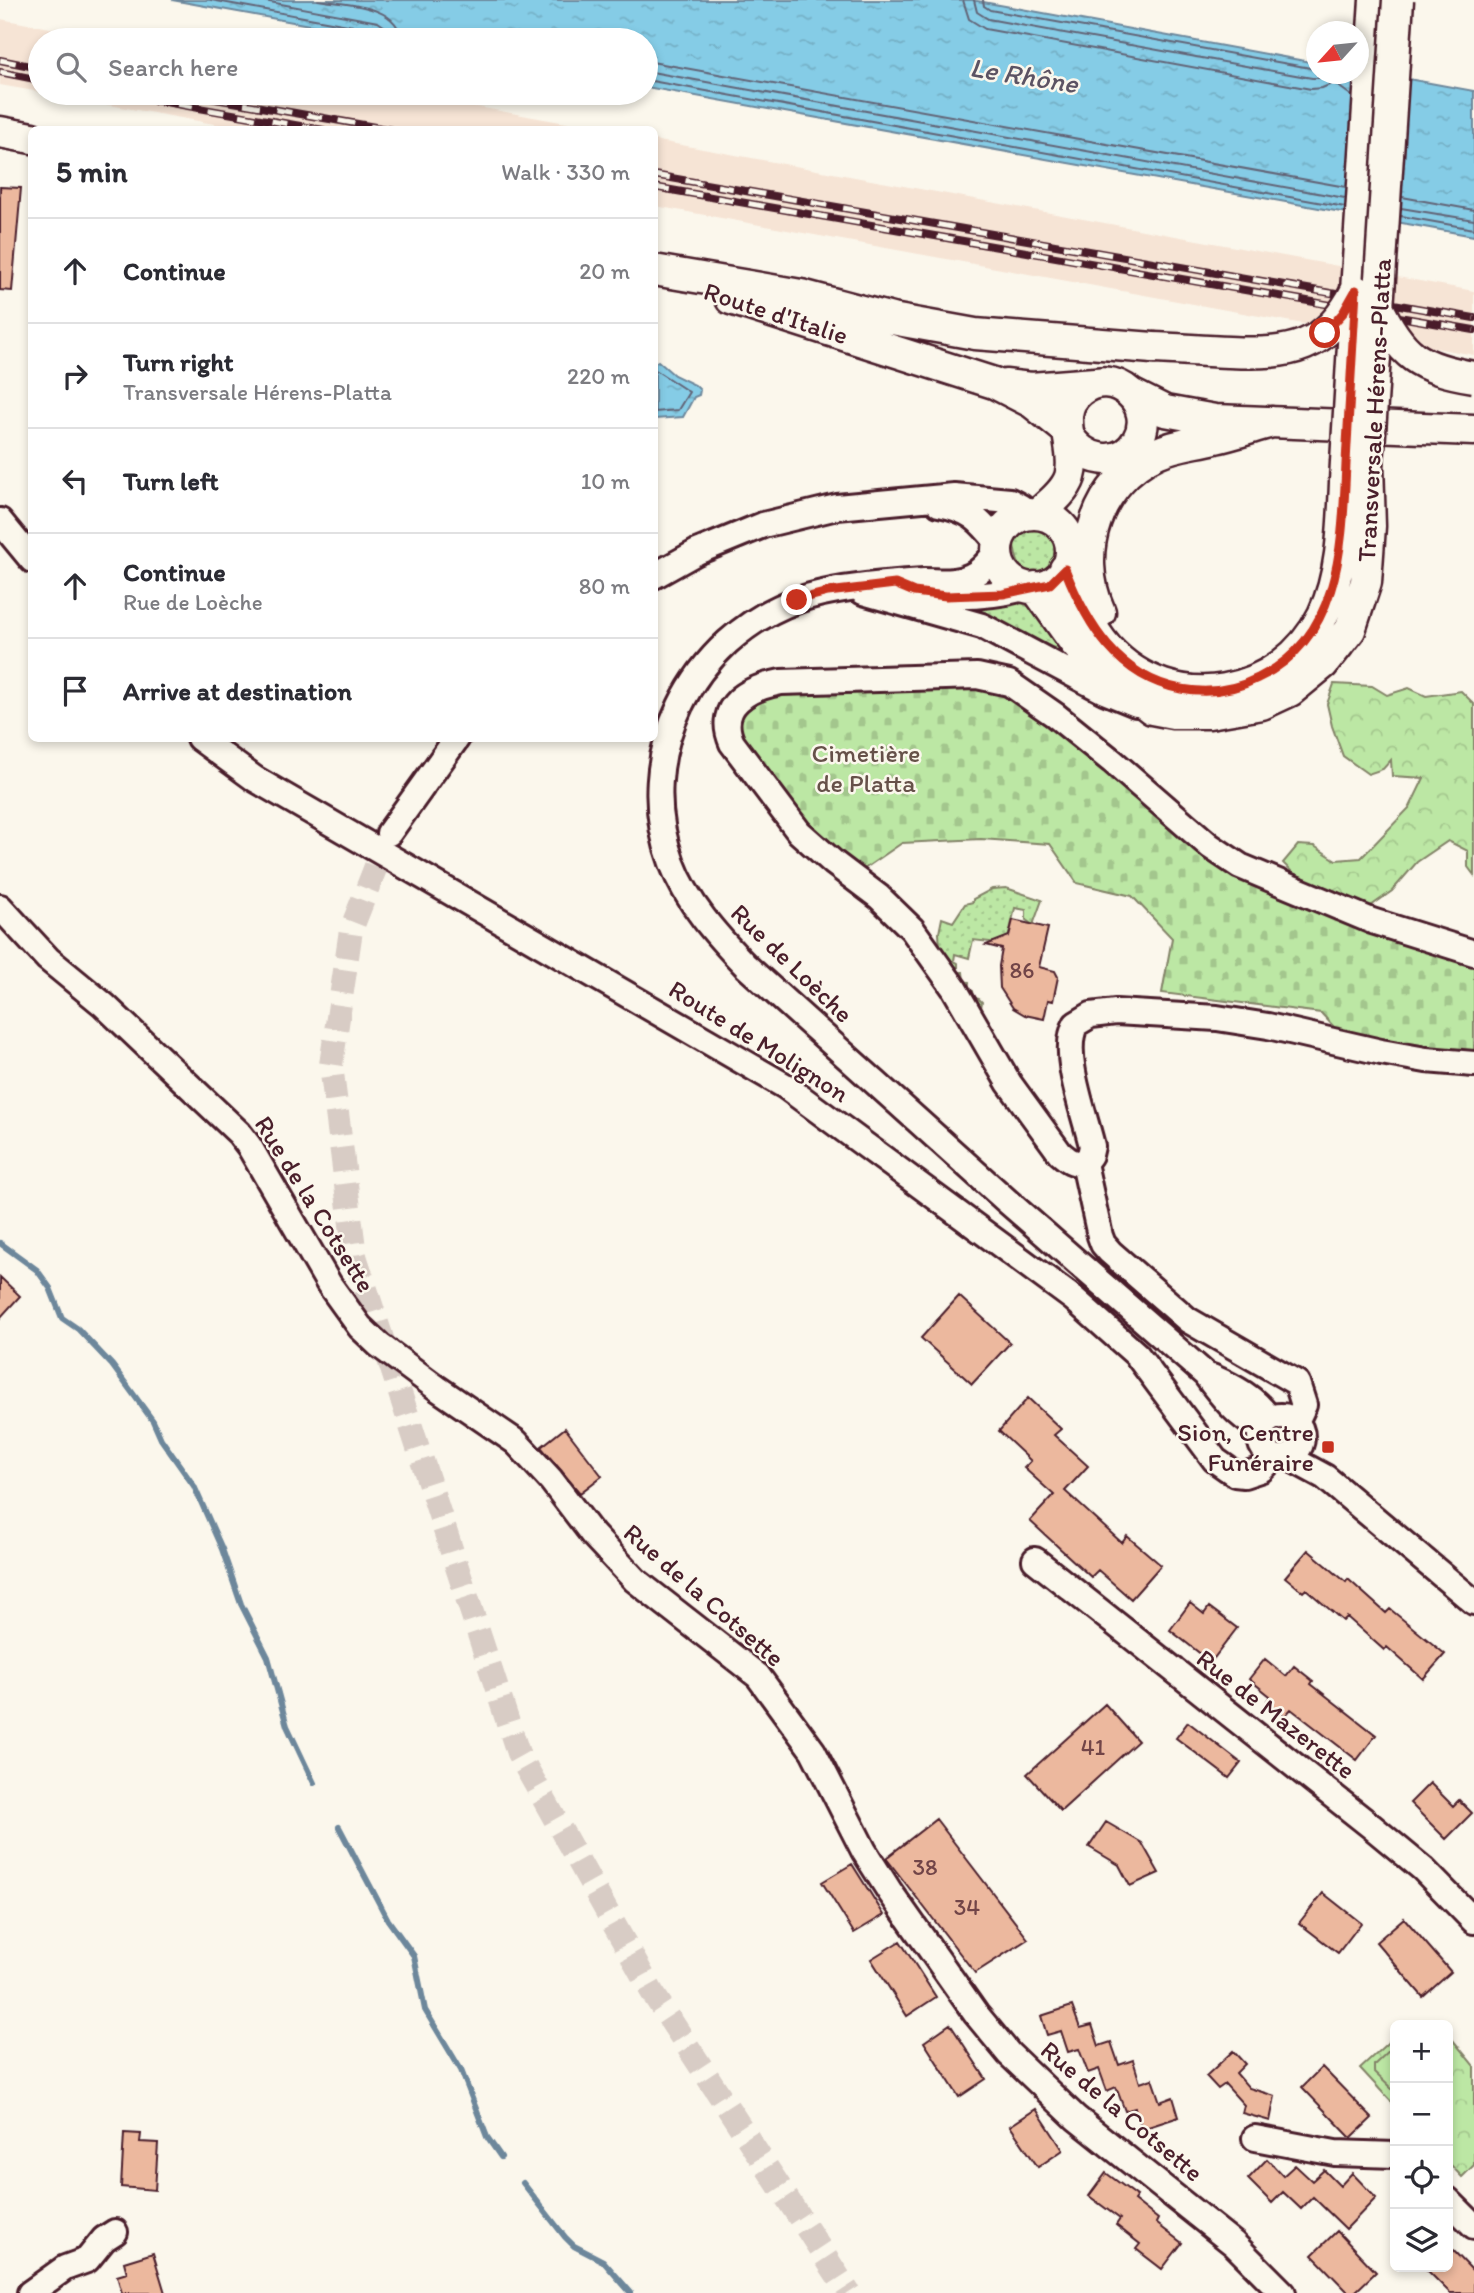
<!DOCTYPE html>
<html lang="en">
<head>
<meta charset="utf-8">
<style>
  body { margin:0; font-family:Itim,sans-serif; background:#f2f2f3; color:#2b2b33 }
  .controls { position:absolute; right:21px; bottom:21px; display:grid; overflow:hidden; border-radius:10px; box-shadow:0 4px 10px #0003 }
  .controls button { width:63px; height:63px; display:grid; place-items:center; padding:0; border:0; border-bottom:2px solid #e1e1e2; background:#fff; color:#2b2b33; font:35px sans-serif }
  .compass { position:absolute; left:1306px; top:21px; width:63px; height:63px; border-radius:50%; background:#fff; box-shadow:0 4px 10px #0003; rotate:243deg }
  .stop { position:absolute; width:21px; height:21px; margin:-16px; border:5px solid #c8321e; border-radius:50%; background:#fff }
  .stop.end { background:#c8321e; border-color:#fff; box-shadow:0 2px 7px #0008 }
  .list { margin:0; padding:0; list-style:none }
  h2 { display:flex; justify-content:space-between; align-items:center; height:91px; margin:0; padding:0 28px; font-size:30px }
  h2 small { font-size:23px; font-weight:400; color:#7c7c81 }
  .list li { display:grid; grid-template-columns:46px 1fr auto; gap:21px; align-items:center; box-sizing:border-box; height:105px; padding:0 28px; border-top:2px solid #e1e1e2 }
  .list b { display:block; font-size:26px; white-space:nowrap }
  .list p { margin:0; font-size:23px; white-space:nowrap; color:#7c7c81 }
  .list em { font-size:23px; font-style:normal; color:#7c7c81 }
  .icon { flex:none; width:38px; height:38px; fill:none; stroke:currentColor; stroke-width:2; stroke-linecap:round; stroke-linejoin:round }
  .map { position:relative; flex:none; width:1474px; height:2293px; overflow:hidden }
  .search { position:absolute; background:#fff; box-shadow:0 4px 10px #0003; left:28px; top:28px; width:630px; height:77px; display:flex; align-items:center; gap:18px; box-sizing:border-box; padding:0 24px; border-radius:38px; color:#7c7c81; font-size:26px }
  .panel { position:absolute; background:#fff; box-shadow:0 4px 10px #0003; left:28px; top:126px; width:630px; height:616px; border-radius:10px }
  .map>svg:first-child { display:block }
</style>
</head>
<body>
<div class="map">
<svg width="1474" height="2293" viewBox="0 0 1474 2293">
  <defs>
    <pattern id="grass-dots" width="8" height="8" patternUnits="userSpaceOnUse" patternTransform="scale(1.75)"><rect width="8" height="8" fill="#bce7a4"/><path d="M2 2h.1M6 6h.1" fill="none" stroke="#a3c68d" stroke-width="1.8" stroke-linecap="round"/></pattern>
    <pattern id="forest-crowns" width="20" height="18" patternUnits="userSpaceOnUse" patternTransform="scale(1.75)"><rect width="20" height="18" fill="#bce7a4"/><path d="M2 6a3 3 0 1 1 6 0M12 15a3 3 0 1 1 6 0" fill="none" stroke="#a3c68d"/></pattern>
    <pattern id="cemetery-stones" width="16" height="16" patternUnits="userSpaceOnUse" patternTransform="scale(1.75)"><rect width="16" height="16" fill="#bce7a4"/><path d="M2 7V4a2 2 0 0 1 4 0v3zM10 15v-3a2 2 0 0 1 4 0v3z" fill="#a3c68d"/></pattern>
    <pattern id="water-ripples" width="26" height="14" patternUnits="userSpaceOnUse" patternTransform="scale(1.75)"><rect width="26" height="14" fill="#85cce6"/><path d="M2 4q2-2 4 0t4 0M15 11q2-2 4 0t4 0" fill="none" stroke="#74afc5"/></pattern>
  </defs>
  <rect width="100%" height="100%" fill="#fbf7ec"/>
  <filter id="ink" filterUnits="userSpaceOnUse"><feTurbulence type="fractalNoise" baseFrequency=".0143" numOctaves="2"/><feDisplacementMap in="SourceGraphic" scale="14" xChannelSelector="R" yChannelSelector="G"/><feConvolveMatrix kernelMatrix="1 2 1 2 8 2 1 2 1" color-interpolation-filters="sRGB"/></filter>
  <g filter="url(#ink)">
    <!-- built -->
    <path fill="#f6e4d5" d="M0,19L117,40H40V92L0,85Z
      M43,93H401L599,129H242Z
      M654,140L1474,291V355L655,206Z"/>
    <!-- grass -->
    <path fill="url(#grass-dots)" stroke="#838368" stroke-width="2" d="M1028,527C1054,528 1068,555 1047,573C1019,581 1015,559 1013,536L1018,531Z
      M1020,602L1037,610L1077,664L974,612V606Z
      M1006,888L1042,900L1033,925L1026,920V910L1015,908L1007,944L973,940L969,958L955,954L954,961L958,963V972H963L964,981L969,982L968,990L973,991L974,998L979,999L982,1002L981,1008L976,1010L940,949L939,933L942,918L953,922L965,904L973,902V899L992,889Z"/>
    <!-- forest -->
    <path fill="url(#forest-crowns)" stroke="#838368" stroke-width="2" d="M1334,684L1372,686L1387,695L1409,688L1426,696L1461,691L1474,704V875L1468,867V851L1448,841L1417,862L1392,891L1361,913L1301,881L1283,863L1298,845L1314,846L1336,860L1361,858L1410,807L1424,778L1392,776L1391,760L1383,769L1368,774L1343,756L1332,726L1327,704Z
      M1448,2034L1474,2066V2165L1462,2177L1448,2162Z
      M1395,2036V2106L1360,2068Z"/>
    <!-- cemetery -->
    <path fill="url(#cemetery-stones)" stroke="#838368" stroke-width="2" d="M981,681L1056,720L1203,847L1474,961V1053L1415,1049L1335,1028L1321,1013L1162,993L1172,938L1132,896L1077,883L1050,844L981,839L902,843L861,871L801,824L743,747L736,715L766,689Z"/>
    <!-- pitch -->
    <path fill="#bce7a4" stroke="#838368" stroke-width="2" d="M1395,2045V2091H1394L1374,2072V2065Z"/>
    <!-- water -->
    <path fill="url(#water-ripples)" stroke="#6d879b" stroke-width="2" d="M172,0H972L1316,63V74H1358L1359,70L1474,91V236L646,87V40H392Z
      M658,361L674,375L695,385L700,390L699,395L694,397L683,417L655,419V363Z"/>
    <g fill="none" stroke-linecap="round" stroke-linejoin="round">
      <!-- shore -->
      <path stroke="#626476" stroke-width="2" d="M211,0L375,30L380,34L381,40
        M259,0L378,22L388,29L390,40
        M318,0C345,5 399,4 401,40
        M963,0L969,19L985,29L1311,89L1322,88L1334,83L1352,96
        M974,0L977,12L988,19L1312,78H1319L1327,74
        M983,0L984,6L990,10L1316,69
        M646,61L1346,187
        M646,71L1345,198
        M646,80L1345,207
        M1402,197L1474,210
        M1401,208L1474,220
        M1401,216L1474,229
        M654,369L689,392L678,410L654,412"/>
      <!-- stream -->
      <path stroke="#6d879b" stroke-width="6" d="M0,1243L37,1270L50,1288L62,1318L78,1329L112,1365L153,1421L161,1439L194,1486L222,1549L241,1604L268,1657L287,1726L314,1783
        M339,1827L388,1920L414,1956L425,2010L461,2070L487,2137L501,2157
        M523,2183L565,2237L574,2246L603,2261L631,2293"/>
    </g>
    <!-- building -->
    <path fill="#ecb89e" stroke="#4a1f2b" stroke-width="2" d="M0,187L21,188L12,291L0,290Z
      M1013,920L1048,928L1039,967L1055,971L1058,977L1053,1001L1048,1000L1044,1019L1025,1015L1013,1008L1000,988L999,966L1002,949L986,945L1009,936Z
      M0,1277L20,1296L0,1318Z
      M959,1296L1010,1343L972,1384L921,1338Z
      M1028,1398L1061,1429L1054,1435L1088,1466L1065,1491L1122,1543L1127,1536L1161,1565L1131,1599L1098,1570L1091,1577L1030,1521L1054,1495L1024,1468L1031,1461L999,1431Z
      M565,1428L602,1476L580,1493L541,1447Z
      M1308,1550L1346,1582L1348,1579L1386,1613L1390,1609L1445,1654L1423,1679L1387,1647L1384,1650L1347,1617L1343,1621L1306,1589L1303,1592L1285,1577Z
      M1190,1603L1204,1614L1209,1607L1237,1628L1211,1662L1170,1630Z
      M1265,1659L1286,1676L1294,1666L1313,1681L1311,1684L1376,1735L1357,1760L1291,1709L1285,1716L1267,1701L1270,1696L1249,1679Z
      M1105,1704L1138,1741L1061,1811L1027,1774Z
      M1188,1722L1241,1763L1229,1778L1176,1738Z
      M1430,1783L1453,1806L1459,1800L1472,1813L1446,1839L1410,1803Z
      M936,1819L1028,1939L975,1973L886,1858Z
      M1106,1822L1142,1843L1159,1873L1130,1886L1119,1865L1089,1847Z
      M852,1864L884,1915L854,1933L822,1882Z
      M1323,1893L1361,1923L1338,1953L1299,1923Z
      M1404,1918L1451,1972L1423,1997L1376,1942Z
      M900,1941L936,1997L907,2016L871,1959Z
      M1072,2006L1080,2028L1092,2025L1099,2046L1111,2042L1119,2065L1133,2060L1140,2083L1152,2079L1160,2102L1173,2097L1179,2117L1142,2129L1135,2108L1125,2111L1116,2087L1107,2091L1099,2069L1088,2073L1079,2049L1068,2052L1061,2031L1047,2035L1041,2016Z
      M950,2024L986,2079L959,2097L924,2042Z
      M1233,2051L1245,2064L1236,2073L1249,2088L1275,2096L1270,2121L1242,2113L1244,2105L1225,2084L1218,2089L1206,2076Z
      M1322,2067L1372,2118L1351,2138L1302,2087Z
      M1036,2109L1063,2150L1038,2167L1010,2126Z
      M124,2133L141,2134L140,2142L158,2143L155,2190L121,2187Z
      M1267,2159L1283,2176L1295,2165L1312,2181L1324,2170L1340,2186L1352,2173L1376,2198L1346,2229L1313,2197L1301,2209L1283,2192L1272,2203L1248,2179Z
      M1106,2173L1137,2196L1134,2200L1158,2219L1156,2223L1182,2243L1162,2269L1136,2249L1140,2244L1116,2225L1120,2219L1089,2196Z
      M1337,2231L1376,2272L1354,2293H1349L1312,2255Z
      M1448,2245L1474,2272V2293H1450L1424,2267H1448Z
      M153,2253L165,2293H122L117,2276L127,2273L124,2262Z"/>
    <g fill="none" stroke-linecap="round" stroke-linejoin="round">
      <!-- minor-tunnel -->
      <path stroke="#d8ccc5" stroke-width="24" stroke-dasharray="24 12" stroke-linecap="butt" d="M389,833L351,930L331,1065L355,1256L518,1753L652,1992L849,2293"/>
      <!-- minor casing -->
      <g stroke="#4a1f2b" stroke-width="30">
        <path id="minor" d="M939,504C970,510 979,519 998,543
          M0,521L32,560
          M997,551C989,561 982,571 971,576C955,584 940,581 924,581C889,583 830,588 798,600C691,638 632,757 672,863C687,903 717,936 746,966L1007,1201L1205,1374C1221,1396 1237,1416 1261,1429
          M654,576L697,552L763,525L837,507L954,496L1010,501L1021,507L1028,514
          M863,592L982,626L1104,691L1136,704
          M933,595C966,598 996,596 1028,587
          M199,738L255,779L785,1086L1074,1299L1137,1355L1215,1460L1235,1474L1244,1475L1262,1469L1274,1457
          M389,833L457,738
          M0,907L48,959L104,1005L239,1133L249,1146L329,1284L360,1327L379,1345L437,1388L516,1442L551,1480L593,1535L635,1580L758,1676L813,1751L864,1851L890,1892L976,2014L1009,2054L1076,2118L1234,2244L1283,2293
          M1474,953L1372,921L1240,866L1210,846L1112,761L1055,715L1009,683L977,676L781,682C749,688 715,705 732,743L799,832L834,863L879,897L912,929L954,988L1009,1083L1060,1153C1068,1160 1073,1164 1084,1163L1090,1155L1092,1146C1085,1115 1060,1052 1076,1024L1091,1015L1116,1012L1217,1018L1268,1026L1381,1052L1426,1060L1474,1064
          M1084,1163L1100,1236L1103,1244L1110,1252L1188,1320L1297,1383L1304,1405L1296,1422
          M1212,1377C1235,1387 1255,1398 1269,1418
          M1260 1437a21 21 0 1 1 42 0a21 21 0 1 1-42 0Z
          M1288,1457L1325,1477L1474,1602
          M1035,1560L1371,1826L1423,1869L1474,1921
          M1255,2138L1335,2153L1395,2155
          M1448,2200L1474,2226
          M30,2293L65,2268L87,2260L104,2239L115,2232"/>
      </g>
      <!-- major casing -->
      <g stroke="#4a1f2b" stroke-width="35">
        <path id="major" d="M0,132L32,138
          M654,270L801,295L892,319L975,334L1153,348
          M1356,291L1375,0
          M731,299L994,383L1033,403L1068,431
          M1005,385L1031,388L1095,383
          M1131,394L1165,411L1215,420L1474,430
          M1038,514C1049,504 1065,492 1070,477C1079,448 1052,414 1080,391C1113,364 1159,405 1137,441C1120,470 1081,461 1068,434
          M997 551a37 37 0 1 1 74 0a37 37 0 1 1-74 0Z
          M1065,569C1076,598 1088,626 1108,649C1173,719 1282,698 1323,615C1345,569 1343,512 1346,462
          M1035,587L1075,643L1092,662L1152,709L1173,713H1209L1262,704L1290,691L1323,664L1350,630L1366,582L1370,526L1368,464
          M1100,612C1073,552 1097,481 1157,453C1176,444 1196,443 1215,438C1234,434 1253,427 1272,422"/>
      </g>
      <!-- minor -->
      <use href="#minor" stroke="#fbf7ec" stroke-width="24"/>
      <!-- major -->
      <use href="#major" stroke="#fbf7ec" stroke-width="30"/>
      <!-- rail casing -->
      <g stroke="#4a1f2b" stroke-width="8">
        <path id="rail" d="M0,60L40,68
          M0,72L40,80
          M114,93L323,130
          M181,93L392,130
          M654,175L1474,318
          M654,187L1474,330"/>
      </g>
      <!-- rail -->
      <use href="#rail" stroke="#fbf7ec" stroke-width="5" stroke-dasharray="16" stroke-linecap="butt"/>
      <!-- major-bridge casing -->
      <g stroke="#4a1f2b" stroke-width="35" stroke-linecap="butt">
        <path id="major-bridge" d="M1377,305C1401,356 1419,368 1474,377
          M1153,348C1178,349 1204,351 1229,352C1290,355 1327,349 1356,291
          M1346,462L1356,294
          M1368,464L1398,0"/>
      </g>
      <!-- major-bridge -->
      <use href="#major-bridge" stroke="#fbf7ec" stroke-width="30"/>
    </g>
  </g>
  <g fill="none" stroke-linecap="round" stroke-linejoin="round" filter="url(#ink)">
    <!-- route -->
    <path stroke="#c8321e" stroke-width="9" d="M797,600L828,592L895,584L914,592L946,596L1003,594L1050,584L1065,569C1087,625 1118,677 1181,689C1209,694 1233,691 1258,678C1348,635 1342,529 1347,444C1350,393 1353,342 1356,290L1343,313L1325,333"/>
  </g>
  <!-- markers -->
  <rect fill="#c8321e" stroke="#fbf7ec" stroke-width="2.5" x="1321" y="1440" width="14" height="14" rx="3.5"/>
  <g text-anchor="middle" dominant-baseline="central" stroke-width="5" stroke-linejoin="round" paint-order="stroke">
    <!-- number labels -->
    <g font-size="23" fill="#724548">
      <text x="1022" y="970">86</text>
      <text x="1093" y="1747">41</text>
      <text x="925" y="1867">38</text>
      <text x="967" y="1907">34</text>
    </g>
    <!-- street labels -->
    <g font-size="26" fill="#4a1f2b" stroke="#fbf7ec">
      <text transform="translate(776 313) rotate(18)">Route d'Italie</text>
      <text transform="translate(1374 410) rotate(-87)">Transversale Hérens-Platta</text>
      <text transform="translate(792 963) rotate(44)">Rue de Loèche</text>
      <text transform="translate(759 1041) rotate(32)">Route de Molignon</text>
      <text transform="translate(315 1204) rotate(58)">Rue de la Cotsette</text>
      <text transform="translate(704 1595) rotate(41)">Rue de la Cotsette</text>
      <text transform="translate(1276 1714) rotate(38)">Rue de Mazerette</text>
      <text transform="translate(1122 2111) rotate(40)">Rue de la Cotsette</text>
    </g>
    <!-- park labels -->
    <g font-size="26" fill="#665149" stroke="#fbf7ec">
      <text x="866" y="753">Cimetière<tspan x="866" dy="30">de Platta</tspan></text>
    </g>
    <!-- poi labels -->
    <g font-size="26" fill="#4a1f2b" stroke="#fbf7ec" text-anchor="end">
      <text x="1314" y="1432">Sion, Centre<tspan x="1314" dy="30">Funéraire</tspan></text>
    </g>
    <!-- water labels -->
    <g font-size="28" font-style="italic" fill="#5c5363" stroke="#fbf7ec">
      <text transform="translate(1024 75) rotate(9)">Le Rhône</text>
    </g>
  </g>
</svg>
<div class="controls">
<button>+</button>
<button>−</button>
<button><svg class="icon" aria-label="locate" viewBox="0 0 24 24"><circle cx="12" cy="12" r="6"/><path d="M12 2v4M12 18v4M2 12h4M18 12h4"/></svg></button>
<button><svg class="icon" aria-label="layers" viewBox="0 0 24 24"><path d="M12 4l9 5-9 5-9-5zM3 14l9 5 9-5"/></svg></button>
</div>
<svg class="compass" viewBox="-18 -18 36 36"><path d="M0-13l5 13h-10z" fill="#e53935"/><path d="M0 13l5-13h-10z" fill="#7c7c81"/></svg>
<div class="stop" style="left:1325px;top:333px"></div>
<div class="stop end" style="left:797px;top:600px"></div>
<div class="search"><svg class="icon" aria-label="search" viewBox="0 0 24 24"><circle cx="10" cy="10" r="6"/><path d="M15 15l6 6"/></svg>Search here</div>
<section class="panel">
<h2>5 min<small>Walk · 330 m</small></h2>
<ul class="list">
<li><svg class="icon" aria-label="ahead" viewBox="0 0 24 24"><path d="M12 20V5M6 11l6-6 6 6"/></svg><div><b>Continue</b></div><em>20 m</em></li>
<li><svg class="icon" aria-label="right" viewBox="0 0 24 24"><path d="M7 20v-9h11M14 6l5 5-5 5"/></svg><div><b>Turn right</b><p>Transversale Hérens-Platta</p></div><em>220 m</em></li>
<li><svg class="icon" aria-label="left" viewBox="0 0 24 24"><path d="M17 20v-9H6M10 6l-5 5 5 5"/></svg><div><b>Turn left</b></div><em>10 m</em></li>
<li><svg class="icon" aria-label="ahead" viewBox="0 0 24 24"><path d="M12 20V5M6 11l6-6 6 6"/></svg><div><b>Continue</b><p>Rue de Loèche</p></div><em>80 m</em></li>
<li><svg class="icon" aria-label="arrive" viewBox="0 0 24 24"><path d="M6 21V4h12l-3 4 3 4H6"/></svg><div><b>Arrive at destination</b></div></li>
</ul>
</section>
</div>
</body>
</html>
